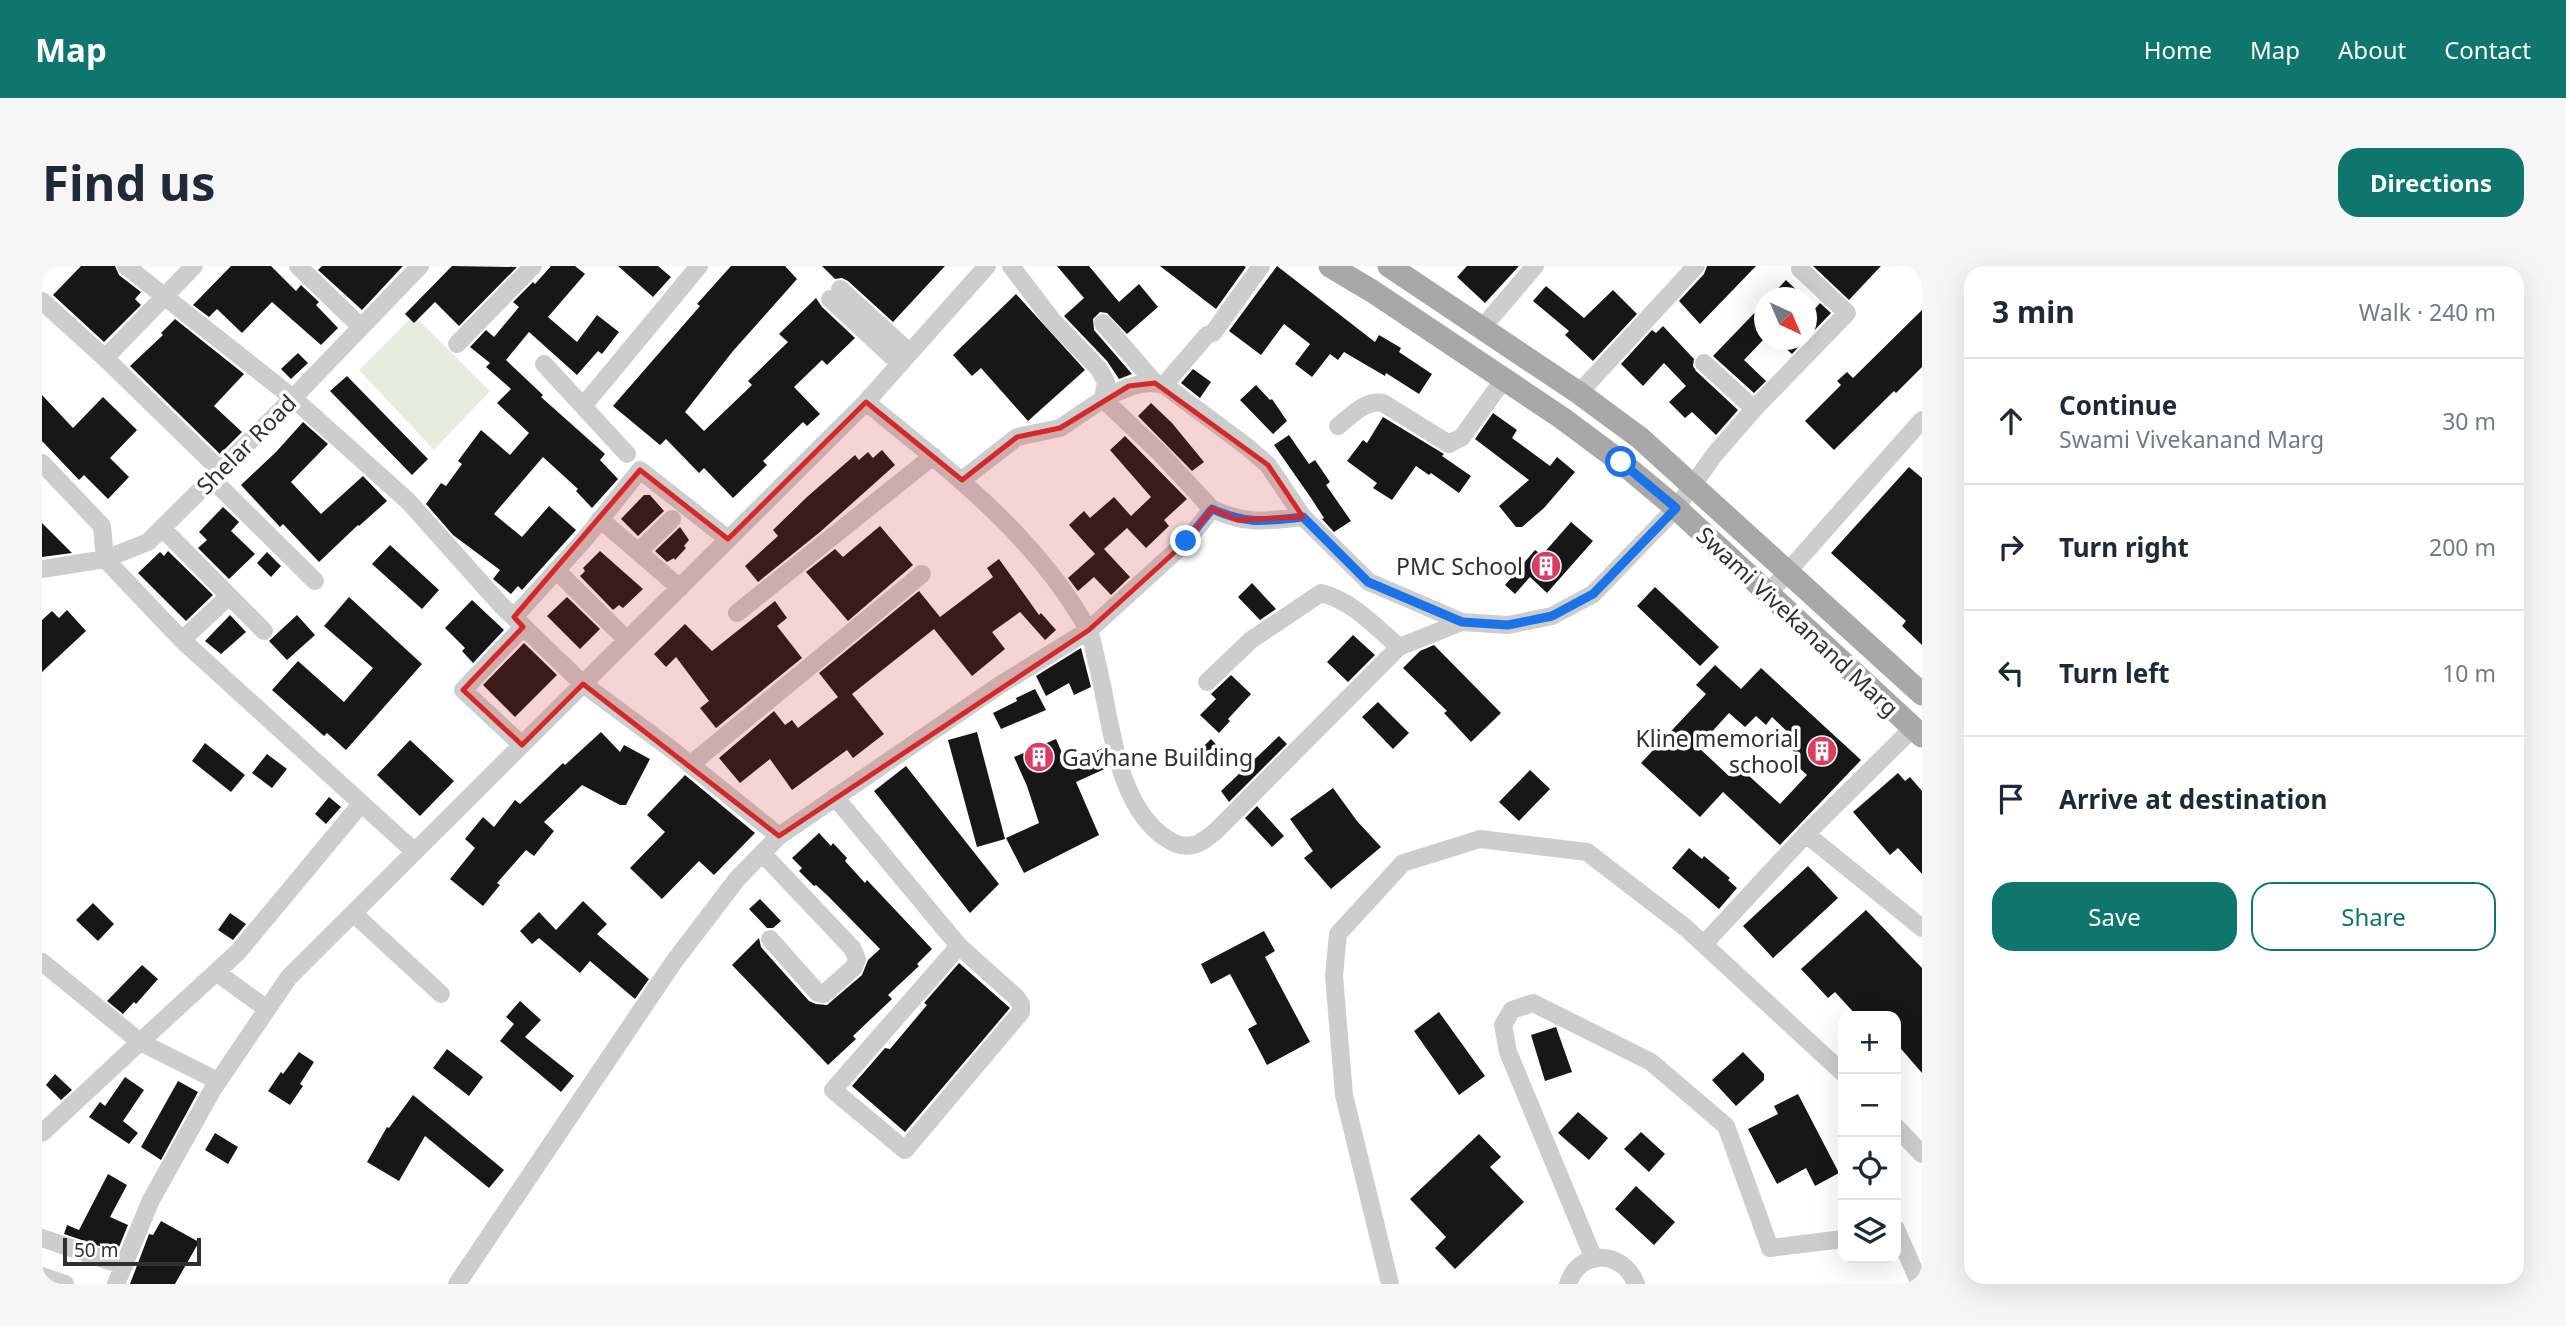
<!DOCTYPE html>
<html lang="en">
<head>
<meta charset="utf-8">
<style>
  body { margin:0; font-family:"Noto Sans",sans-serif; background:#f6f6f7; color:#1f2937 }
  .controls { position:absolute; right:21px; bottom:21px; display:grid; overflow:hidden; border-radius:14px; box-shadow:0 7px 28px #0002 }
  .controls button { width:63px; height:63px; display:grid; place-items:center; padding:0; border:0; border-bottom:2px solid #e0e1e3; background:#fff; color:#1f2937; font:35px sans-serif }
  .compass { position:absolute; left:1712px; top:21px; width:63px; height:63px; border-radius:50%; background:#fff; box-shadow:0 7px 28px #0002; rotate:136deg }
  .scale { position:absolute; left:21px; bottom:18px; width:138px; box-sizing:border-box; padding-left:7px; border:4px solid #303030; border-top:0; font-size:19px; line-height:24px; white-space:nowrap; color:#303030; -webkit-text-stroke:5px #fff; paint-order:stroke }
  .stop { position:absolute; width:21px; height:21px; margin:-16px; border:5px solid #1a73e8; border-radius:50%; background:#fff }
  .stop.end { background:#1a73e8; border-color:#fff; box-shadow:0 2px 7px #0008 }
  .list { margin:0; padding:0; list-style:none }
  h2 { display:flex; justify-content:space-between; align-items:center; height:91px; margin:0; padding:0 28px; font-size:30px }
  h2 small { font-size:23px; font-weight:400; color:#747a83 }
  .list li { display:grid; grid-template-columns:46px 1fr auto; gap:21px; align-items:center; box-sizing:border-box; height:126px; padding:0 28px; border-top:2px solid #e0e1e3 }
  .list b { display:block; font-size:26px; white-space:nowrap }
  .list p { margin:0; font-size:23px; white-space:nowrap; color:#747a83 }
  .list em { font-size:23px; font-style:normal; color:#747a83 }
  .actions { display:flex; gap:14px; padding:21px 28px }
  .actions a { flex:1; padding:16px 0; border:2px solid #0f766e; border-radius:21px; text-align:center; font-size:24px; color:#0f766e }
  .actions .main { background:#0f766e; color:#fff }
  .icon { flex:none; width:38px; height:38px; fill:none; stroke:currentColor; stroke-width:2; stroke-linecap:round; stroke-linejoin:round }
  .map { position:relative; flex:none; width:1880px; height:1018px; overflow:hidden; border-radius:21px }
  header { display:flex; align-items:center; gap:42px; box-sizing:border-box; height:98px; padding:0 35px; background:#0f766e; color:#fff }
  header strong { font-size:33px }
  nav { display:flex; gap:38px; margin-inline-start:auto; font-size:24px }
  .intro { display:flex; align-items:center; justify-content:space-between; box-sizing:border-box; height:168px; padding:0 42px }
  h1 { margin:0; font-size:49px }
  .button { padding:18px 32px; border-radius:21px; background:#0f766e; color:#fff; font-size:24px; font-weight:700 }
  main { display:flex; gap:42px; padding:0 42px }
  aside { flex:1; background:#fff; border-radius:21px; box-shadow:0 7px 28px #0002 }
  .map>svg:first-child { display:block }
</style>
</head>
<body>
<header>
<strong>Map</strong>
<nav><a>Home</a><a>Map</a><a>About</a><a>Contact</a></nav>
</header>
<div class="intro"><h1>Find us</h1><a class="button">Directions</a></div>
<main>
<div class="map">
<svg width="1880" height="1018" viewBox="0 0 1880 1018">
  <rect width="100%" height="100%" fill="#fff"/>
  <!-- green -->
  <path fill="#e8ecde" d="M372,49L448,125L392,184L317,104Z"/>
  <!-- building -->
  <path fill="#171717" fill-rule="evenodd" d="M39,0H73L77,9L99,26L93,33L99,39L62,76L11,29Z
    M189,0H229L254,25L259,19L261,21L277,36L274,39L296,62L279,79L230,36L200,67L175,43L167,51L151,39Z
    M280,0H361L320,44L276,4Z
    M410,0L475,1L417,60L393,36L372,57L363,48Z
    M509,0H533L543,8L506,51L535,76L555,49L577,66L560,88L556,85L535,109L487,66L464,94L501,129L499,131L563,188L558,194L576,213L550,242L534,225L536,223L501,191L452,248L480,271L507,240L534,264L480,324L476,320L469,328L451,313L458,304L411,269L384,238L399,217L404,220L420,198L416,195L439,164L468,189L487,167L455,137L469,123L444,101L448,97L428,81L444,64L452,71L477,41L471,36L491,16L493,18Z
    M576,0H616L629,11L611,31Z
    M689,0H743L755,13L691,85L643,146L662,165L710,119L706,115L746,76L737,68L774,32L780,41L813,72L785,99L780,94L752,121L778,148L765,160L761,156L721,195L725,199L691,232L662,202L657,207L624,173L618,179L571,140L658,40L655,38Z
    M780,0H903L851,56L806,15L800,12L793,13Z
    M1015,0H1047L1077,36L1097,18L1116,41L1085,68L1065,47L1058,46L1051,53L1052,64L1090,108L1077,113L1065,95L1022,50L1042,32Z
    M1118,0H1202L1204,1L1174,43Z
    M1235,0L1333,76L1337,69L1359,82L1357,86L1390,108L1377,128L1344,107L1343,110L1302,86L1296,94L1288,88L1270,111L1253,98L1268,78L1242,58L1219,89L1187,65Z
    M1425,0H1477L1443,37L1415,11Z
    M1665,0H1714L1658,58L1637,35L1662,8Z
    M1771,0H1839L1807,34Z
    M1744,14L1763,32H1727Z
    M1504,20L1542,52L1571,24L1595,48L1551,95L1523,69L1527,65L1491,35Z
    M974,28L1043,104L986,155L939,102L930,110L911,89Z
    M1723,36V72L1702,94L1724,115L1712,127L1671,90Z
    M1778,37L1789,47L1765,72V52Z
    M1880,44V101L1854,127L1852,125L1792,184L1763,155L1799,119L1795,115L1805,106L1811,112Z
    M133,53L202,108L172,140L200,166L178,188L88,100L121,69L119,67Z
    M1621,60L1652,93L1651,100L1654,105L1696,144L1674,169L1650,146L1643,152L1627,136L1644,120L1622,97L1601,120L1579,98L1610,64L1614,67Z
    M1734,74H1763L1750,88Z
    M256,87L266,97L249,113L239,103Z
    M1151,103L1169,116L1158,132L1139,117Z
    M305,110L386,193L370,209L288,125Z
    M1214,119L1228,134L1230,133L1245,155L1231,168L1198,134Z
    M0,129L31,162L61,131L95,164L68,192L87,211L66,233L42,209L37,214L0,175Z
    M1109,137L1130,157L1162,196L1150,205L1096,150Z
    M1451,147L1475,164L1470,172L1508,200L1515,191L1533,206L1502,242L1480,261H1474L1457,240L1487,214L1433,173Z
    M1341,151L1402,188L1400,190L1429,210L1417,227L1389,207L1387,209L1374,200L1350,234L1331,222L1335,217L1305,195L1321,174L1325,177Z
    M261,156L286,178L249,216L279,248L321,210L345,235L317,260L316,259L277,296L241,258L238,261L199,219L234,186Z
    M1247,169L1267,198L1273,194L1288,216L1284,219L1309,255L1292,266L1280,253L1282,252L1269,232L1232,179Z
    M1083,170L1145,233L1122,254L1127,260L1104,282L1085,262L1062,283L1088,311L1069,329L1052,311L1036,325L1026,312L1053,288L1027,259L1042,245L1048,252L1072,231L1089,250L1109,231L1068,184Z
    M840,184L853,199L778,266L716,316L703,300L736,270L731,264L765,231L813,189L817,194L826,186L831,192Z
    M1867,201L1880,212V379L1860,360L1864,355L1789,287Z
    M602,229H608L622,245L596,270L579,253Z
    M181,241L197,256L189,265L213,288L187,313L156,282L165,274L157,266Z
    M1529,256L1551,275L1505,327L1488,311L1473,328L1463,319L1493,284L1500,289Z
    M0,257L30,287L0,291Z
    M838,260L871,299L806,355L764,306L793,283L801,291Z
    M638,261L647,274L642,280L644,282L633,294L632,292L625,296L613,285Z
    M348,279L397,324L380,343L330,298Z
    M126,285L171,329L144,355L96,307L118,286L122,290Z
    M558,285L601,323L581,342L577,339L571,344L538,310L543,305L541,302Z
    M225,286L239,300L229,311L215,297Z
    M957,293L997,349L999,347L1014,364L1003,374L978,346L950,366L963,383L930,410L892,363L810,428L842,468L811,492L805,484L750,524L728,493L698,517L677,492L732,445L743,459L750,454L756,462L796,431L777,407L877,325L898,351L951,311L945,302Z
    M1210,317L1234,343L1218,354L1196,331Z
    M1613,321L1677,381L1658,400L1595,340Z
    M307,331L380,398L304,484L285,467L282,470L230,424L256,395L302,436L331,402L282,360Z
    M525,331L558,363L538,383L505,350Z
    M430,334L462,364L431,397L420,385L423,382L403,362Z
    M733,335L745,352L735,360L760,392L674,462L658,442L667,435L634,391L624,401L612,388L643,358L670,385Z
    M25,344L44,365L0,406V354L10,345L17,352Z
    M188,349L204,366L179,388L163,375Z
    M255,349L273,369L245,394L227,375Z
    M1311,369L1333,389L1306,416L1285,396Z
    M482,377L515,409L473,451L441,419Z
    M1392,379L1459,447L1429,476L1402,447L1405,445L1361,402L1378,385Z
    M1039,382L1049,421L1032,429L1027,417L1004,430L994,410Z
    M1673,399L1699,423L1719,402L1819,494L1738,579L1681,526L1658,551L1599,497L1664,428L1654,419ZM1687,447L1703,461L1714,450L1724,459L1730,451L1752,472L1745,479L1758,491L1752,497L1765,509L1738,538L1696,500L1687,510L1656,481Z
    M1189,409L1209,428L1186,453L1188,455L1177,467L1158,449L1174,433L1169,428Z
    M993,423L1004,444L959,463L951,447L975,435L974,432Z
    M1336,436L1367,467L1351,483L1320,451Z
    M559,466L578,486L582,479L608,493L584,539H578L540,519L502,556L512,565L492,590L484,584L455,617L458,619L441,640L408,613L433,582L423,573L441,551L452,561L473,534L478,538L521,497L523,499Z
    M935,466L963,573L935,581L906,474Z
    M1237,470L1245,478L1187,536L1179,525Z
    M1014,473L1025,498L1061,482L1067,501L1034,516L1057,569L982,607L964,572L997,557L985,520L972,491Z
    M1169,473L1181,486L1164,502L1153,489Z
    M368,474L412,515L378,550L335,509Z
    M163,477L203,509L189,526L150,495Z
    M225,488L245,503L230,522L210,507Z
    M864,500L957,618L928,647L832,525Z
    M1488,504L1508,523L1477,555L1457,536Z
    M1856,507L1863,515L1868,511L1880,525V608L1856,582L1848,589L1811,546Z
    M643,509L713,567L672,609L657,595L620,633L588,602L623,566L605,549Z
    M1291,522L1315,555L1339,581L1289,623L1262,592L1271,585L1248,553Z
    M287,531L299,541L284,558L273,548Z
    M1215,540L1242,570L1230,581L1203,552Z
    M777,567L789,580L791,577L805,592L803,595L823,617L825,614L890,683L875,698L877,700L846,729L850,733L811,770L814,773L786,799L690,699L717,672L719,681L767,735L774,738L785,739L820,709L826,694L838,683L786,630L774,619L772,620L757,605L760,602L750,592Z
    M1647,582L1660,593L1662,590L1688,612L1686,614L1695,622L1677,643L1630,602Z
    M1766,600L1796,632L1731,692L1701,660Z
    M718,633L739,655L731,662H725L707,643Z
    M541,635L565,658L555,668L607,713L593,733L548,695L538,707L497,672L490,678L478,665L497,646L514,664Z
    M51,637L72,658L56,675L34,654Z
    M1824,644L1880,702V807L1854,777V750H1815L1793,726L1786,732L1759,703Z
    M188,647L204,658L191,674L176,664Z
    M1222,665L1233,685L1223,691L1268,776L1225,799L1206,763L1215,758L1188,708L1169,718L1159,698Z
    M917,697L968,742L863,866L810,820L843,782L848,783L885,739L882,737Z
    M100,699L116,713L94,738L92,736L81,748L65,735Z
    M478,735L499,754L483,771L532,810L519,826L458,775L472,758L464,751Z
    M1397,746L1443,810L1417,829L1372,765Z
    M1514,761L1530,806L1503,815L1489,769Z
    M405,783L441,811L427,830L391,802Z
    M257,786L272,796L258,818L261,820L248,839L226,825L239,806L241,808Z
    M1701,786L1722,808V814L1694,840L1670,814Z
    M13,808L30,824L19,834L4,819Z
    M83,811L102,824L81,855L96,867L87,878L47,851L58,836L63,840Z
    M136,815L156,826L119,894L99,881Z
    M1756,828L1797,907L1773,920L1764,902L1735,918L1706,863L1736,848L1732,840Z
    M371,829L462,904L447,922L383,870L357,915L325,896L345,861L347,862Z
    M1536,846L1566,872L1547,894L1516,867Z
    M1599,866L1623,888L1607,906L1582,883Z
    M173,867L196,881L186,898L163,884Z
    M1437,868L1459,891L1448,901L1482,936L1413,1003L1393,982L1404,971L1368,933Z
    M66,908L85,919L68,951L86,959L75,986L22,968L25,959L37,964Z
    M1594,920L1633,956L1612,979L1573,943Z
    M119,955L157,976L133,1018H88L107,968L111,969Z"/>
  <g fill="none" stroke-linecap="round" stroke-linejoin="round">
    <!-- minor -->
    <path stroke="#cdcdcd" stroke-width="18" d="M84,0L251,132L366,235L459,339L541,418L629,483L737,570
      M152,0L63,92L178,204
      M256,0L319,61
      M969,0L1010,54L1057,103L1064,116L1061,133
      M798,23L868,87
      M788,33L858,98
      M0,35L63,92
      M1061,57L1113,117
      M1440,62L1493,0
      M1171,67L1219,0
      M415,78L491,0
      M1662,97L1712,143
      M502,98L585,188
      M1122,119L1165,69
      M1537,127L1654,0
      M1061,133C1081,123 1100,113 1122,119L1204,180L1226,199L1261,251
      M824,136C904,201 994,270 1045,362C1051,372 1052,386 1055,397C1069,451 1072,530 1118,568C1129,576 1137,582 1151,579C1159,578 1167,570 1174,565L1357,381L1420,356
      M542,139L657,0
      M1296,160C1309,150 1324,133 1341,137L1407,178L1420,171L1462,113
      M0,197L60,260L63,293L140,374L373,586
      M170,213L273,315
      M920,214L975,171L1018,162L1061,133L1118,187L1170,243
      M558,253L638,322
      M120,262L222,365
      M596,286L630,253
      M0,303L63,293L106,276L251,132L378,0
      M514,304L585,374
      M1726,328L1880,154
      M695,347L891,190
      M472,351L542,274L598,204L686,273
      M140,374L187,330
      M1165,416L1209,374L1279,327C1309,334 1334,361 1357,381
      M480,479L421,424L481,361
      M648,499L880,308
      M793,531L917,680L791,824L863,884L979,746V738L974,731L917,680
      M1764,568L1880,662
      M720,587L810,682L815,693L812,701L782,728L776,727L728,673
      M311,647L399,728
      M1662,678L1764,568L1871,462
      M0,696L98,776L196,686L319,538
      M174,706L225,743
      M1854,861L1880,888
      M0,867L98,776L176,815
      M1854,963L1878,1018
      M0,972L82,1000
      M1552,993L1466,786L1461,759L1470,744L1491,737L1609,796L1684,860L1728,982L1801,973
      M0,1010L23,1018
      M74,1018L109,934L171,823L247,711L824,136L945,0
      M415,1018L631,697L695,613L737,570L958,419L1047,364L1145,275L1170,243C1206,259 1222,255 1261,251L1327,316L1420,356L1466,359L1510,350L1551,328L1634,242L1673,188L1712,143L1805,47L1758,3
      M1348,1018L1302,829L1292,710L1296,668L1361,597L1438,573L1545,586L1644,662L1801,807
      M1526,1018C1538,982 1581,984 1594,1018"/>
    <!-- major -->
    <path stroke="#a8a8a8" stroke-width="23" d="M1288,0L1330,25L1520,152L1579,196L1634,242L1880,470
      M1347,0L1537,127L1598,172L1880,428"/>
  </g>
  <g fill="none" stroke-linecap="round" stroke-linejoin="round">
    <!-- route -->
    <path stroke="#1a73e8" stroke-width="9" d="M1144,275L1170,243C1206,259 1222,255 1261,251L1326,316L1420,356L1466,359L1510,350L1551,328L1634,242L1579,196"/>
  </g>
  <!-- marked area -->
  <path fill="#d62828" fill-opacity="0.2" stroke="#d62828" stroke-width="5" stroke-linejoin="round" d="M1113,117L1226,199L1261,251L1195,254L1170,243L1145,275L1047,364L737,570L541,418L480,479L421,424L481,361L472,351L598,204L686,273L824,136L920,214L975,171L1018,162L1087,120Z"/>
  <!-- icons -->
  <defs>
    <g id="building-disc" transform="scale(1.575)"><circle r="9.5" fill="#dc3c62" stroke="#fff"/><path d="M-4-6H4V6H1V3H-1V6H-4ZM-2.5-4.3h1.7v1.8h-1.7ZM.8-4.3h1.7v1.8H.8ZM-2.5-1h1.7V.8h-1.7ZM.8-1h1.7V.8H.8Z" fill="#fff"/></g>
  </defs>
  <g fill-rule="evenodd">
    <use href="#building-disc" x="1504" y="300"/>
    <use href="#building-disc" x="1780" y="485"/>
    <use href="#building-disc" x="997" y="491"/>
  </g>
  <g text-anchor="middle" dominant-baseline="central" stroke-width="7" stroke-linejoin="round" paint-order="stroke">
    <!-- street labels -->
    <g font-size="23" fill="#303030" stroke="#fff">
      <text transform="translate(204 178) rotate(-45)">Shelar Road</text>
      <text transform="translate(1756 355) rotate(43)">Swami Vivekanand Marg</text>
    </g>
    <!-- poi labels -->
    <g font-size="23" fill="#303030" stroke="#fff" text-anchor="end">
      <text x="1481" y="300">PMC School</text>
      <text x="1757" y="472">Kline memorial<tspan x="1757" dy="26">school</tspan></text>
      <text x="1020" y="491" text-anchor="start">Gavhane Building</text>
    </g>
  </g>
</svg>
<div class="controls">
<button>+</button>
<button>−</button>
<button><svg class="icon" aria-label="locate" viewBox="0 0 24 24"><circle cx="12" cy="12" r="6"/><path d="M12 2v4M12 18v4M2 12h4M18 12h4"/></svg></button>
<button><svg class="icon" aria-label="layers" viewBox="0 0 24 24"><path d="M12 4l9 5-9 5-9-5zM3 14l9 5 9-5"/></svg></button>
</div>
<svg class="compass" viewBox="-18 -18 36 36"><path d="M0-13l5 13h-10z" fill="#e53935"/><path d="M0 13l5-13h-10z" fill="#747a83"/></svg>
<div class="scale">50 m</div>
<div class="stop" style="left:1579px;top:196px"></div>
<div class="stop end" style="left:1144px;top:275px"></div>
</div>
<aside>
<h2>3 min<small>Walk · 240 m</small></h2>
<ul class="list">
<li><svg class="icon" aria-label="ahead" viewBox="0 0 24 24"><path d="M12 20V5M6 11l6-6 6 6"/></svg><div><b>Continue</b><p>Swami Vivekanand Marg</p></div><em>30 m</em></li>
<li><svg class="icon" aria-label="right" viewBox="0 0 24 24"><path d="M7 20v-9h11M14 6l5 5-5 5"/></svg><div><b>Turn right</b></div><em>200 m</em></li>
<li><svg class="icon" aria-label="left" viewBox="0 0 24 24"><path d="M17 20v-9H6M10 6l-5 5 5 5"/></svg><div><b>Turn left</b></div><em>10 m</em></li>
<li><svg class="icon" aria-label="arrive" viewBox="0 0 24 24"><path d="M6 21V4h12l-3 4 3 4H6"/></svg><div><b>Arrive at destination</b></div></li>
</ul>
<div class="actions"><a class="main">Save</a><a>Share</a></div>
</aside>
</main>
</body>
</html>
